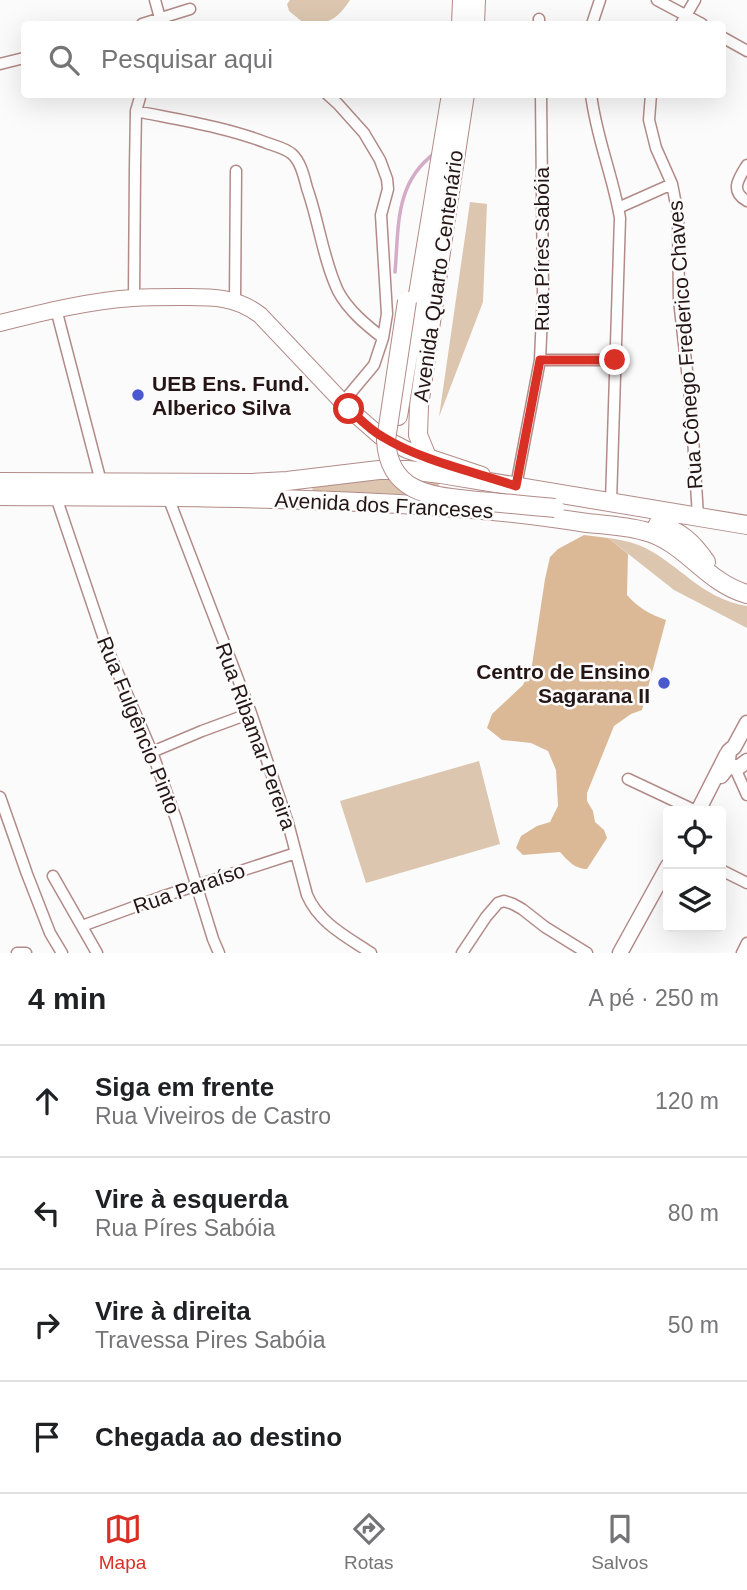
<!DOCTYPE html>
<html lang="pt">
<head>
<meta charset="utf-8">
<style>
  body { margin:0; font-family:Arial,sans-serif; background:#f2f2f2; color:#202124 }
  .controls { position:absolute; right:21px; bottom:21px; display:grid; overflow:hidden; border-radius:7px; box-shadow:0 7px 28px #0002 }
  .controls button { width:63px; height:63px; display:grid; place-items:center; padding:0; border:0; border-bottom:2px solid #e0e0e0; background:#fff; color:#202124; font:35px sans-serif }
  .stop { position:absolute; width:21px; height:21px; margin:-16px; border:5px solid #d93025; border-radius:50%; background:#fff }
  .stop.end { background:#d93025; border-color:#fff; box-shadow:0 2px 7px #0008 }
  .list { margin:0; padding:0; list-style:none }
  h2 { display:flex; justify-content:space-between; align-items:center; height:91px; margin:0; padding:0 28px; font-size:30px }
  h2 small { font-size:23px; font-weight:400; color:#757577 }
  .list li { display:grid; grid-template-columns:46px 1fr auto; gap:21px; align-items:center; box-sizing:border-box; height:112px; padding:0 28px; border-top:2px solid #e0e0e0 }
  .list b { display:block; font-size:26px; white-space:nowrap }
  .list p { margin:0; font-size:23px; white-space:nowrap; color:#757577 }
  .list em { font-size:23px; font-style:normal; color:#757577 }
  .icon { flex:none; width:38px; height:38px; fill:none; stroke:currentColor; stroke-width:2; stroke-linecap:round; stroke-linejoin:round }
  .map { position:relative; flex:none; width:747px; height:953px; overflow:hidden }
  .search { position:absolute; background:#fff; box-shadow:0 7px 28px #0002; left:21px; right:21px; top:21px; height:77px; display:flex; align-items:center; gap:18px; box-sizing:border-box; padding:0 24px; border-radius:7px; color:#757577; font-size:26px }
  .sheet { height:539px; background:#fff }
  nav { display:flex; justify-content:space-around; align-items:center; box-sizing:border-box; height:98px; border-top:2px solid #e0e0e0; background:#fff; font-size:19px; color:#757577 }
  nav a { display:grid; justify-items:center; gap:4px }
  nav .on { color:#d93025 }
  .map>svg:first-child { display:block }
</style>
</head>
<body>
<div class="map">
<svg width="747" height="953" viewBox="0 0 747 953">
  <rect width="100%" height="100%" fill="#fbfbfb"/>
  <!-- green -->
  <path fill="#dcc6af" d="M290,0H350C338,19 327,25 305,24L289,11L287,4Z
    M470,202L487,204L483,302L439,417Z
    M390,479H412L439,483L438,491L421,495L312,491L313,486Z
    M608,538C623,540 638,543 651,551C685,571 705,599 747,606V628L674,590Z
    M479,761L500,844L366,883L340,801Z"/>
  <!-- forest -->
  <path fill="#dbb997" d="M584,535L608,538L628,554L627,595C638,608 650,614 666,620L642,710L631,714L614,726L587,793V801L593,811L595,822L604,830L607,838L587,869C575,869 568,861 560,852L523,855L516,848L521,836L537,826L550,822L558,806L556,770L548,751L531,743L502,740L487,728L492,714L523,685L532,665L545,579L550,557L558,549Z"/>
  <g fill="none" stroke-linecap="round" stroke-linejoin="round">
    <!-- stream -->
    <path stroke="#d5acc7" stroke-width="3.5" d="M395,272C399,228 394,183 435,153"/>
    <!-- minor casing -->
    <g stroke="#b28b88" stroke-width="13">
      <path id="minor" d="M155,0L160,18
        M657,0L702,24
        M539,19V24
        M142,24L190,9
        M592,24L600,0
        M681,24L695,0
        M722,37L747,51
        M0,64L24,58
        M327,94L338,104L364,133L380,160L387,179L388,189L381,215L387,314L383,338L374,365L343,402
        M591,94C596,137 613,176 620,218L611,502
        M651,94L649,120L656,148L672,184L678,215L679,300L691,406L698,516
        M136,111C180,120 226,127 267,143C275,146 285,148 292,154C301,162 304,177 307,188C319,222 323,259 338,291C348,310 366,325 383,338
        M747,165C739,178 729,191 747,201
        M618,208L672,184
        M134,298L135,168L136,111L141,94
        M235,301L236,171
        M56,309L101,482
        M540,360H615
        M516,486L540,360L543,292L541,94
        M56,497L107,648L152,752L176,819L213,939L219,953
        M168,497L251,713L288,823L307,895C319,923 347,937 371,953
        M152,752L202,731L251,713
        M734,766L747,795
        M628,779L696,811
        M0,797L27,874L50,933L62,953
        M721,870L747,883
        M53,876L97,953
        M82,926L161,897L296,853
        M17,953H26
        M462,953L486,917L498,903L504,901L513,904L522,909L545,927L587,953
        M742,953L747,943"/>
    </g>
    <!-- tertiary casing -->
    <g stroke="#b28b88" stroke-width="17">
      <path id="tertiary" d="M728,760L729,751L734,747L747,723
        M721,776C728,766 728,767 739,767L747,761
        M698,811L727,754
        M620,953L668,866"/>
    </g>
    <!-- secondary casing -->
    <g stroke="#b28b88" stroke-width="18">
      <path id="secondary" d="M0,323C44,312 88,301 133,298C148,297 163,297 177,297C208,297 234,295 260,315L349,409L380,436L407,450L482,475"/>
    </g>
    <!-- primary casing -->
    <g stroke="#b28b88" stroke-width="20">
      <path id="primary" d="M461,24L462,0
        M475,24L476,0
        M398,416L451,94
        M427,457L418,435L419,406L444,231L465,94
        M0,482L252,483L287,481L379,470H408L441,474L747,525
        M0,496C157,497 314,496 471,509C510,512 548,517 587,523C606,525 626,526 644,531C685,541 706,583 747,594
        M658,524C680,531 693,543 706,562"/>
    </g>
    <!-- minor -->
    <use href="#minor" stroke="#fff" stroke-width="10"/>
    <!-- tertiary -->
    <use href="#tertiary" stroke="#fff" stroke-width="14"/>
    <!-- secondary -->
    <use href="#secondary" stroke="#fff" stroke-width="16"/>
    <!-- primary -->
    <use href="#primary" stroke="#fff" stroke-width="18"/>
    <!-- primary-bridge casing -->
    <g stroke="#b28b88" stroke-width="20" stroke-linecap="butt">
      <path id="primary-bridge" d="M407,301L386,440C389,496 435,496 479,501C504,503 529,506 555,508"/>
    </g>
    <!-- primary-bridge -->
    <use href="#primary-bridge" stroke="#fff" stroke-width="18"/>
  </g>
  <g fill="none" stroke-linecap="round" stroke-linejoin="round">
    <!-- route -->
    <path stroke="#d93025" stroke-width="9" d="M349,409C360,419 370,430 383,437C422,461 472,471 516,486L540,360H615"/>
  </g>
  <!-- markers -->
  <g fill="#4b59ce" stroke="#fbfbfb" stroke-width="2.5">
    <circle cx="138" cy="395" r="7"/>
    <circle cx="664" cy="683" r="7"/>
  </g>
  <g text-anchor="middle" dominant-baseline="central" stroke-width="5" stroke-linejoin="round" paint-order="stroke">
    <!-- street labels -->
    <g font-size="21" fill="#251615" stroke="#fbfbfb">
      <text transform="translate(541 249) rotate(-90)">Rua Píres Sabóia</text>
      <text transform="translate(438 276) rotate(-82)">Avenida Quarto Centenário</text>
      <text transform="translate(685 345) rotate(-94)">Rua Cônego Frederico Chaves</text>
      <text transform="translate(384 505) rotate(3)">Avenida dos Franceses</text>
      <text transform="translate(139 725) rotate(68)">Rua Fulgêncio Pinto</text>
      <text transform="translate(256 736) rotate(70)">Rua Ribamar Pereira</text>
      <text transform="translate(189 888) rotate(-19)">Rua Paraíso</text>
    </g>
    <!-- poi labels -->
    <g font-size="21" font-weight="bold" fill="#251615" stroke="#fbfbfb" text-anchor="start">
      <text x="152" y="383">UEB Ens. Fund.<tspan x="152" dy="24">Alberico Silva</tspan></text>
      <text x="650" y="671" text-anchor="end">Centro de Ensino<tspan x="650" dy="24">Sagarana II</tspan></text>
    </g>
  </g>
</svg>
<div class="controls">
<button><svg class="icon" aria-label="locate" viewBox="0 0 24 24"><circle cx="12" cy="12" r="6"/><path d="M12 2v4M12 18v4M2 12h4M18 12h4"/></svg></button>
<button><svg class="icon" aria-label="layers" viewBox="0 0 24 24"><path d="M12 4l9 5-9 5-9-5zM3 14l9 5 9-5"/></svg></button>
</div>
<div class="stop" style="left:349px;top:409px"></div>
<div class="stop end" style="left:615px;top:360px"></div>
<div class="search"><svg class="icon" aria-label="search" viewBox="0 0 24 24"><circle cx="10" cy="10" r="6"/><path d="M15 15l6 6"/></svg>Pesquisar aqui</div>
</div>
<section class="sheet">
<h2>4 min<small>A pé · 250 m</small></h2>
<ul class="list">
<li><svg class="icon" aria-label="ahead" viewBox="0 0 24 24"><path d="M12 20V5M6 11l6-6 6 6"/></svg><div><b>Siga em frente</b><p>Rua Viveiros de Castro</p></div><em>120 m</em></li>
<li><svg class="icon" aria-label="left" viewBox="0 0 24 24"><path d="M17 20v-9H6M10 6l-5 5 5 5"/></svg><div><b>Vire à esquerda</b><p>Rua Píres Sabóia</p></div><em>80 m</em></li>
<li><svg class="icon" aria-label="right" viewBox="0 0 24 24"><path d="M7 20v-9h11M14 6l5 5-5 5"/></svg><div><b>Vire à direita</b><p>Travessa Pires Sabóia</p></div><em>50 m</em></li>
<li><svg class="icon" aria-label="arrive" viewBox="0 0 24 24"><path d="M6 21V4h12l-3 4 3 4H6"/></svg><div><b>Chegada ao destino</b></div></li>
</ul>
</section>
<nav>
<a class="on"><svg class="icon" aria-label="map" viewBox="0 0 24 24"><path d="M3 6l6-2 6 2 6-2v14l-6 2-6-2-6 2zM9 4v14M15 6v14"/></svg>Mapa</a>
<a><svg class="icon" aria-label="directions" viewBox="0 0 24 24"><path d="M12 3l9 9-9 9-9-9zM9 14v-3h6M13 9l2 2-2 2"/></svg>Rotas</a>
<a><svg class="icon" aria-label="saved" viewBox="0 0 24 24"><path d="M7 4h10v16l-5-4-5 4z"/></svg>Salvos</a>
</nav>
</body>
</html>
